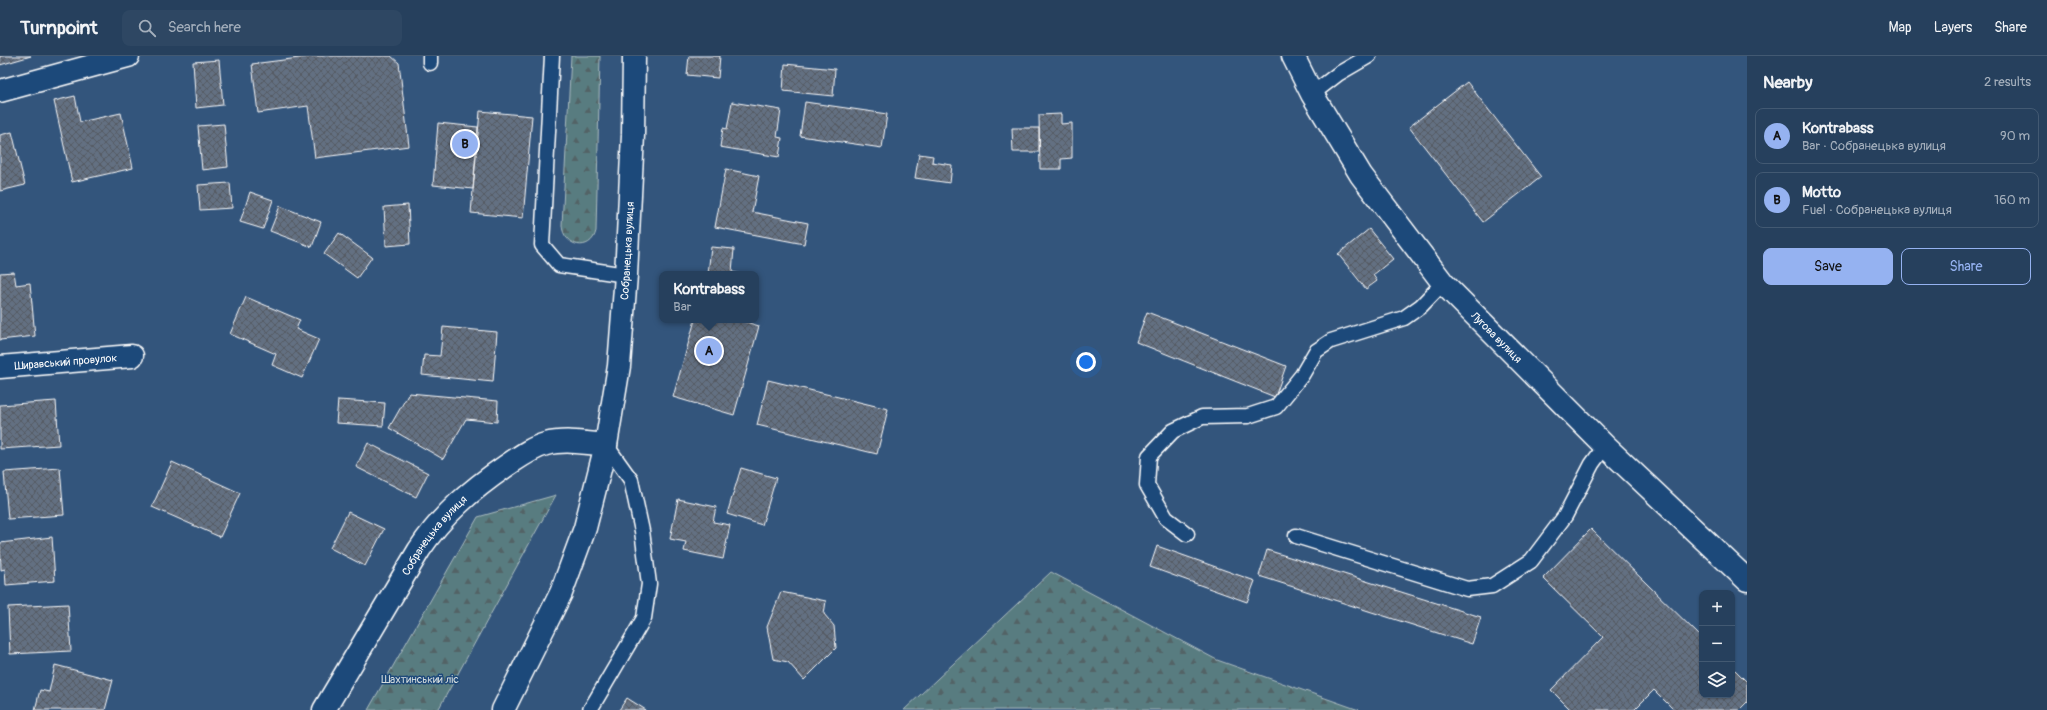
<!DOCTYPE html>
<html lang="en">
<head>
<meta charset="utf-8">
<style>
  body { margin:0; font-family:Pangolin,sans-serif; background:#2e4763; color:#f1f3f6 }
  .controls { position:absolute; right:12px; bottom:12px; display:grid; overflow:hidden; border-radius:8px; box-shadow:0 1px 3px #0004 }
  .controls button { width:36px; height:36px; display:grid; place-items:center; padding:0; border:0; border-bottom:1px solid #425972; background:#26405d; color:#f1f3f6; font:20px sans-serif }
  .you { position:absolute; left:1086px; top:306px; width:14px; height:14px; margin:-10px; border:3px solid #fff; border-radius:50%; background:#1a73e8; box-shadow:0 0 0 6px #1a73e833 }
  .badge { display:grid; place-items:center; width:26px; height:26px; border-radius:50%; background:#95b2f1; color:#111; font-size:13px; font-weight:700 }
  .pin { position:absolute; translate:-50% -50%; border:2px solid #fff; box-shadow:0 1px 4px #0006 }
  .popup { position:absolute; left:659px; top:215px; width:100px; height:52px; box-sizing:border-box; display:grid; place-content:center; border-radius:8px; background:#26405d; filter:drop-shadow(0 1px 3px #0005); font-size:13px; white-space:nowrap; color:#a4afbc }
  .popup b { font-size:15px; color:#f1f3f6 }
  .popup::after { content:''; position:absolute; left:50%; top:100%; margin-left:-8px; border:8px solid transparent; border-top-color:#26405d }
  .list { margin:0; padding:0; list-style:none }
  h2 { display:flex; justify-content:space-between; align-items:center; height:52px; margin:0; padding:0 16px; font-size:17px }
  h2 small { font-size:13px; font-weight:400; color:#a4afbc }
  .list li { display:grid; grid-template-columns:26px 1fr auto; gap:12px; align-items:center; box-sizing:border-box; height:56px; margin:0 8px 8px; padding:0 8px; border:1px solid #425972; border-radius:8px }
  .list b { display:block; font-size:15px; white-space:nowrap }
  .list p { margin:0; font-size:13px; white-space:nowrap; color:#a4afbc }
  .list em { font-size:13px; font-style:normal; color:#a4afbc }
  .actions { display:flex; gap:8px; padding:12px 16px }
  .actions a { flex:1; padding:9px 0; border:1px solid #95b2f1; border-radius:8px; text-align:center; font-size:14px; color:#95b2f1 }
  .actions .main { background:#95b2f1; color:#111 }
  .icon { flex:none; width:22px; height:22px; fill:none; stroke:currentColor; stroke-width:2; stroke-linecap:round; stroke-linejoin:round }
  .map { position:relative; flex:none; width:1747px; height:654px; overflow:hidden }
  header { display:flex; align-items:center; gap:24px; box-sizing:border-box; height:56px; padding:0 20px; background:#26405d; border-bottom:1px solid #425972 }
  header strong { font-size:19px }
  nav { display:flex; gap:22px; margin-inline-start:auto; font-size:14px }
  .search { width:280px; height:36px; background:#2e4763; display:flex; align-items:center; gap:10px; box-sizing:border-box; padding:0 14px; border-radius:8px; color:#a4afbc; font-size:15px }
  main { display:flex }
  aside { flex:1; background:#26405d }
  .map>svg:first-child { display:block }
</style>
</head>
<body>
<header>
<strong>Turnpoint</strong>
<div class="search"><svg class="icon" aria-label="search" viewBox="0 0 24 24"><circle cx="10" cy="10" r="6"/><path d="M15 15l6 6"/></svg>Search here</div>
<nav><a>Map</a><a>Layers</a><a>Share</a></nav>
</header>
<main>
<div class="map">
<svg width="1747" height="654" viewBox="0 0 1747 654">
  <defs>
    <pattern id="forest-firs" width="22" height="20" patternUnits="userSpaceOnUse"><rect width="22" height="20" fill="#597b80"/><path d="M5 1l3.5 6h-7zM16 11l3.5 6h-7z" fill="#526466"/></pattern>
    <pattern id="building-cross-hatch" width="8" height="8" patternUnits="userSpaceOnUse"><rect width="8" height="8" fill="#636f82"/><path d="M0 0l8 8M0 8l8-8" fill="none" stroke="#555a62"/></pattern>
  </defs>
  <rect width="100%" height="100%" fill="#33557c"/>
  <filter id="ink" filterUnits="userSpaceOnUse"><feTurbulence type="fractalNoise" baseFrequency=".025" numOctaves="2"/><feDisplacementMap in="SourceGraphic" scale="8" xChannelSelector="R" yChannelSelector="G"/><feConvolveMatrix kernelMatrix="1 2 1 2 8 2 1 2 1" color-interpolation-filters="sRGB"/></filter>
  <g filter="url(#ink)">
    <!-- forest -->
    <path fill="url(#forest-firs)" stroke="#acbdc0" d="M571,0H600L596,175C591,197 563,191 562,169Z
      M556,439L438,654H368L478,461Z
      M1051,516L1217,604L1359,654H904Z"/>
    <!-- building -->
    <path fill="url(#building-cross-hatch)" stroke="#fff" d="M0,0H31L0,9Z
      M315,0H391L399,7L409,90L315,102L308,50L258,57L252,8Z
      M689,0H720L718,22L687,19Z
      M219,4L223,49L196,52L193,6Z
      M785,8L835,13L833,40L783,35Z
      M1467,26L1541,121L1483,166L1409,71Z
      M75,40L80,66L121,57L133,112L72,126L54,45Z
      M732,46L781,54L777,81L782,82L779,101L720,91L723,72L727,73Z
      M805,46L887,58L882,92L800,80Z
      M480,55L532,60L523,162L471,157Z
      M1061,58V68L1072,67V102L1061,103V113H1040L1039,59Z
      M438,67L478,71L473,133L433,129Z
      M224,68L228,111L202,114L198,70Z
      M1012,72H1039V96H1013Z
      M12,76L25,129L0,135V79Z
      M919,98L933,100L932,106L952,109L950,127L915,122Z
      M726,113L759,120L752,156L808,167L804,188L715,171Z
      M230,127L232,152L200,154L198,129Z
      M250,136L273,144L263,173L240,166Z
      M408,149L410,188L386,190L384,151Z
      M280,150L321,166L312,191L270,175Z
      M1369,173L1393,203L1373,219L1377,225L1366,233L1338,198Z
      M339,177L372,201L357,222L324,198Z
      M711,191L734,193L732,216L742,218H708Z
      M14,216L16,229L30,227L35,280L0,284V217Z
      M246,241L300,264L296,273L319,283L302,322L272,309L276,298L230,278Z
      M1147,256L1286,310L1275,341L1136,286Z
      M695,264H739L759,270L734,359L673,341Z
      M443,271L497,276L493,326L422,319L424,299L440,300Z
      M768,324L888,353L877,398L757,369Z
      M409,337L498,345L497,366L466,363L443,403L389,372Z
      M338,344L385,347L383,370L336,367Z
      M56,345L59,389L0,393V349Z
      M368,387L428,417L416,441L356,411Z
      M172,406L240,437L220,481L152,451Z
      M60,412L64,459L8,463L4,416Z
      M741,412L776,422L762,469L727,458Z
      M678,443L716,451L713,466L730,469L723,503L684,495L686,486L670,483Z
      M348,456L384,473L365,510L330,492Z
      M1591,473L1702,582V639H1732V611L1747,626V646L1739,654H1674L1654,634L1634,654H1571L1551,634L1603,581L1543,522Z
      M52,481L55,525L6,529L5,513L1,514L0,487Z
      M1157,490L1255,525L1247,546L1150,511Z
      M1267,494L1481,561L1472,588L1259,520Z
      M781,536L826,545L824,558L834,570L836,592L804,624L788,606L773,603L767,571Z
      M68,548L71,595L10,598L8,551Z
      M55,609L113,624L105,654H35L40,634L49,636Z
      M627,642L646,654H619Z"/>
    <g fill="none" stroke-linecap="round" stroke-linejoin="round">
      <!-- lane casing -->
      <g stroke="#fff" stroke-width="17">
        <path id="lane" d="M552,0L542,189L559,209L626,219
          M430,7V0
          M1312,38L1338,18L1369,0
          M1187,478L1166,462L1147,429L1149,400L1173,375L1202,361L1248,360L1276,351L1302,319L1316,295L1331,285L1404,262L1421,250L1443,227
          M1296,480L1467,533L1492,530L1531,505L1565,460L1592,408L1605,390
          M590,654L644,562L649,528L642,475L631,424L606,389"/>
      </g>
      <!-- street casing -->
      <g stroke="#fff" stroke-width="25">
        <g id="street">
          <path id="s1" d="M1293,0L1312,38L1361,119L1443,227L1605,390L1747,524"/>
          <path id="s2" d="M0,311L132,300"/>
          <path id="s3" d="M324,654L419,494C442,459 471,434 506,410C518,402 531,392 546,388C565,383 587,387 606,389"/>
        </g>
      </g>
      <!-- secondary casing -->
      <g stroke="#fff" stroke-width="25">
        <g id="secondary">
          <path d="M0,35L128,0"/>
          <path id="s4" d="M503,654L561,537L585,472L606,389L619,310L626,219L633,79L634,0"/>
        </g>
      </g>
      <!-- lane -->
      <use href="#lane" stroke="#1f4a7a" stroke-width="14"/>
      <!-- street -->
      <use href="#street" stroke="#1f4a7a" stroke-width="22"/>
      <!-- secondary -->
      <use href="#secondary" stroke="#1f4a7a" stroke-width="22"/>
    </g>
  </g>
  <g text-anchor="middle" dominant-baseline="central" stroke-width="3" stroke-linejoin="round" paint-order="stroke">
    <!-- street labels -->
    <g font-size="11" fill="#fff" stroke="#1f4a7a">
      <text stroke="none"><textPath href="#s4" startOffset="481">Собранецька вулиця</textPath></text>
      <text stroke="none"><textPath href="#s1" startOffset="349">Лугова вулиця</textPath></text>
      <text stroke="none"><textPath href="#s2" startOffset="66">Ширавський провулок</textPath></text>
      <text stroke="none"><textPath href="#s3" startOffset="207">Собранецька вулиця</textPath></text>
    </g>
    <!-- park labels -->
    <g font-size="11" fill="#d6dedf" stroke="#1f4a7a">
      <text x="420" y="623">Шахтинський ліс</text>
    </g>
  </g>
</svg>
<div class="controls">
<button>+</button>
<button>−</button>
<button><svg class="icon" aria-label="layers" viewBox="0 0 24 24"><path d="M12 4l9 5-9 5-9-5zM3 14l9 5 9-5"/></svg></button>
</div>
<div class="you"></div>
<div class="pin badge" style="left:709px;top:295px">A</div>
<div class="popup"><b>Kontrabass</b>Bar</div>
<div class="pin badge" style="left:465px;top:88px">B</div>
</div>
<aside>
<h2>Nearby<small>2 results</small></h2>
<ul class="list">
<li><span class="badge">A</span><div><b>Kontrabass</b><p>Bar · Собранецька вулиця</p></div><em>90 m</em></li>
<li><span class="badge">B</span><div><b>Motto</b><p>Fuel · Собранецька вулиця</p></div><em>160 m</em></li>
</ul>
<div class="actions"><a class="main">Save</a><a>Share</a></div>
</aside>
</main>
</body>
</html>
